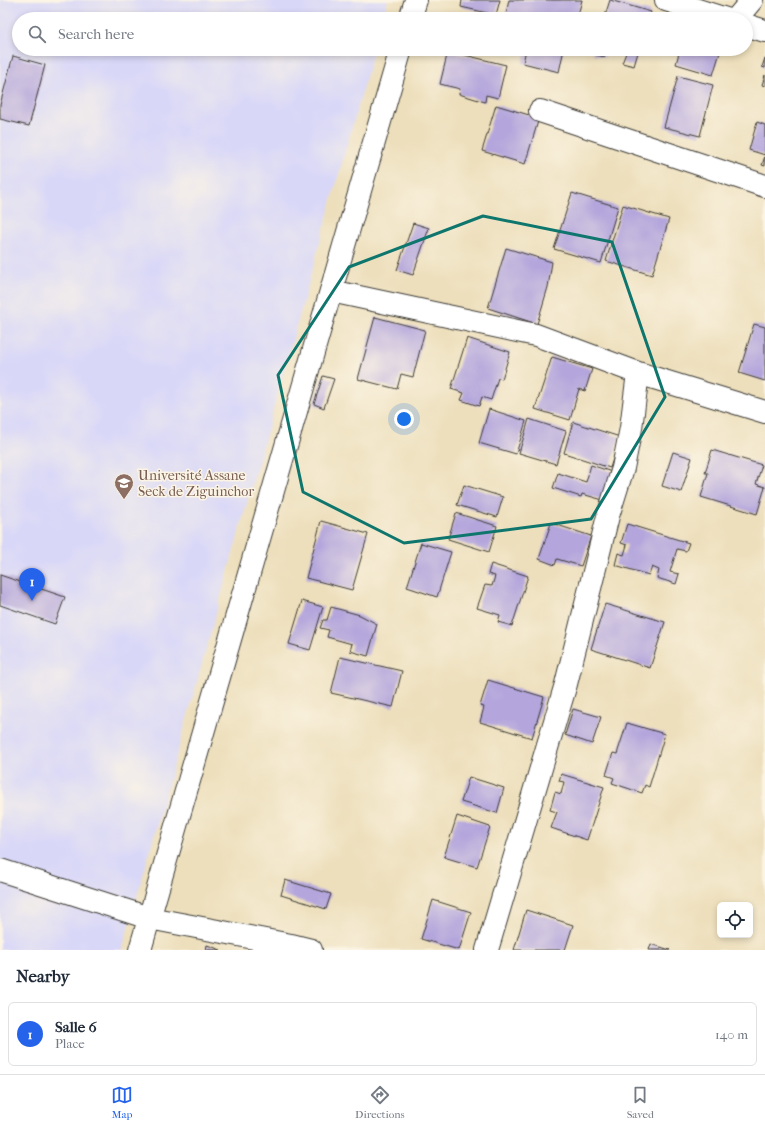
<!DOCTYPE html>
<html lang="en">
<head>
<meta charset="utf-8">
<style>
  body { margin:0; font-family:"IM FELL French Canon",serif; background:#f2f2f3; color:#1f2937 }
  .controls { position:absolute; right:12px; bottom:12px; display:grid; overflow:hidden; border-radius:6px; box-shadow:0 2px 6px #0003 }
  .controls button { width:36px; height:36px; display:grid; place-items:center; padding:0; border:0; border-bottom:1px solid #e0e1e3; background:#fff; color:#1f2937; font:20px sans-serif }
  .you { position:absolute; left:404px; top:419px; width:14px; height:14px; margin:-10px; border:3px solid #fff; border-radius:50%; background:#1a73e8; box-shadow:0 0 0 6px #1a73e833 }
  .badge { display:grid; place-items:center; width:26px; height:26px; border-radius:50%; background:#2563eb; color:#fff; font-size:13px; font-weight:700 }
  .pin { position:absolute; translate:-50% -33px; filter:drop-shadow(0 1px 2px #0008) }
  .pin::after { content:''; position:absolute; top:21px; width:14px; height:12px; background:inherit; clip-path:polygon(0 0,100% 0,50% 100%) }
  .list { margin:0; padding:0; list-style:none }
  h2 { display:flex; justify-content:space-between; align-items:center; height:52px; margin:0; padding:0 16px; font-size:17px }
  h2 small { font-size:13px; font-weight:400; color:#747a83 }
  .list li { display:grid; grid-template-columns:26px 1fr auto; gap:12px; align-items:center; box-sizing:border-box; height:64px; margin:0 8px 8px; padding:0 8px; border:1px solid #e0e1e3; border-radius:6px }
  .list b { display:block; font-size:15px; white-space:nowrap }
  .list p { margin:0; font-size:13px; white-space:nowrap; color:#747a83 }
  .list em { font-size:13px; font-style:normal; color:#747a83 }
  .icon { flex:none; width:22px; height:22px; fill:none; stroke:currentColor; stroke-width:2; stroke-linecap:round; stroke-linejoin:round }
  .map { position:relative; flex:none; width:765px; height:950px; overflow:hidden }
  .search { position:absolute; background:#fff; box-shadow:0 2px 6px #0003; left:12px; right:12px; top:12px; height:44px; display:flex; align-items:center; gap:10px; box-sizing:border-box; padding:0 14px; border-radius:22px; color:#747a83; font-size:15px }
  .sheet { height:124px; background:#fff }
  nav { display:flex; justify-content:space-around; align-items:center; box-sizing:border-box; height:56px; border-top:1px solid #e0e1e3; background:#fff; font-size:11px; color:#747a83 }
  nav a { display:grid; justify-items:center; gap:2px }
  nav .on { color:#2563eb }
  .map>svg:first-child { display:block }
</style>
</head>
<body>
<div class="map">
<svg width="765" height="950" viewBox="0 0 765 950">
  <rect width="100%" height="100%" fill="#fcf5e5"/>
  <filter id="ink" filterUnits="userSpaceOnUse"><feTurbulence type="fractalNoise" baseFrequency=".025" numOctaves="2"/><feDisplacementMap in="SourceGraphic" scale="8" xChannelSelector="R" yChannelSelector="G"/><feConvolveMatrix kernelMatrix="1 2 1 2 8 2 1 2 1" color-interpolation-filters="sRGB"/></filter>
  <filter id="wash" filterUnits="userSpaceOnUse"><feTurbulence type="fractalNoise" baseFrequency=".012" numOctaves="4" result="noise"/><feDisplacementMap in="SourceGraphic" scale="16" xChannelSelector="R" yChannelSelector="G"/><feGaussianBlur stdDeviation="0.9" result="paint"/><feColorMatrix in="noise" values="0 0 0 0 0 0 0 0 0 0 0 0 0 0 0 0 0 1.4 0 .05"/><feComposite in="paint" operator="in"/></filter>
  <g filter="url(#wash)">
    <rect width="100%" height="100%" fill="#eddfbc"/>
    <!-- built -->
    <path fill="#d8d7f8" d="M0,0H388L383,19H19V49H374L122,950H0Z"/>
    <g id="blocks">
      <!-- building -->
      <path fill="#b4a6dc" d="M462,0H500L496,15L461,7Z
        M509,0H582L577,19H505Z
        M610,0L651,12L649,19H604Z
        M526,49H564L559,72L523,63Z
        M595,49H607L604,57L593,54Z
        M615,49H639L634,66L622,63L626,53Z
        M680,49H721L713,75L676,64Z
        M448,51L506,65L498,98L486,95L485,102L459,94L460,89L440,84Z
        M13,56L45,65L29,126L0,119V105Z
        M765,58V68L762,67Z
        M765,75V86L762,85Z
        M678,76L713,85L700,136L664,127Z
        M496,105L539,118L525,164L482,151Z
        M757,122L765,125V155L749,150Z
        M765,156V166L762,165Z
        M572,193L618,207L601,263L554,249Z
        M623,205L669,219L652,275L606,261Z
        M413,223L429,228L413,275L397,270Z
        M506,248L552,262L548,287L537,324L488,308Z
        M375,317L425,330L413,377L401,374L397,389L358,379Z
        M754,324L765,327V381L739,373Z
        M467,338L510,352L502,379L498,378L491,400L482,397L479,406L461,400L464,393L451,389Z
        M552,357L592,369L585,391L579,389L570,420L535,409Z
        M323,376L334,379L324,408L314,404Z
        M489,409L526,421L516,454L479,443Z
        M529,419L566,431L556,464L519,453Z
        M573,422L620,437L610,468L564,453Z
        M712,450L762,465L756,484L765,487L757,514L701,497L708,473H705Z
        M673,452L692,458L681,492L662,486Z
        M591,465L612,472L603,500L582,494L581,497L553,488L558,473L586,482Z
        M464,485L503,497L497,517L457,505Z
        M456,513L497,526L489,552L448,539Z
        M321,521L368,534L352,590L306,578Z
        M551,523L591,536L581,566L557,559L555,565L539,559Z
        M627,524L689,543L686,551L677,549L670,572L679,574L676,584L657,578L659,570L652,567L649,575L615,565L618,553L624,555L627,545L621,543Z
        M421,543L451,552L437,597L407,587Z
        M491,564L528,576L512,626L498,622L500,615L477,608L485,585L492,586L495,576L488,574Z
        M0,575L65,597L55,624L0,605Z
        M302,601L323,607L310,650L289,644Z
        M605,604L665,622L650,668L591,649Z
        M331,607L360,615L377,624L368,656L350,651L352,644L327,637L329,630L320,628L323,620H327Z
        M340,657L402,671L393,707L331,693Z
        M488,680L544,697L532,738L480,722L484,707L480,706Z
        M573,709L601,717L592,744L565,735Z
        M627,723L665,734L649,787L645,785L642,793L612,783L614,778L606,775L613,753L617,754Z
        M561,774L604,787L587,840L551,828L557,812L550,810L555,792L561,794L564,782L559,781Z
        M469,777L504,788L497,813L461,802Z
        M457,816L490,827L477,867L444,857Z
        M285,880L331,894L326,909L281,895Z
        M433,900L471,912L459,950L421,939Z
        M526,910L573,925L565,950H514Z
        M651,944L670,950H649Z
        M207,945L221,950H206Z"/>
    </g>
  </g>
  <g filter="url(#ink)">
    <use href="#blocks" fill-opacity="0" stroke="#3b3934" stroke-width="1"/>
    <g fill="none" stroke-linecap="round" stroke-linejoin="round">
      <!-- minor casing -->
      <g stroke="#3b3934" stroke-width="24">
        <path id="minor" d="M666,0L726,19
          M410,19L416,0
          M736,19L752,0
          M746,25L765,31
          M540,111L765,186
          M331,291L536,335L638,373L765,412
          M0,870L149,918L291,945L311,950
          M140,950L401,49
          M487,950L566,684L608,516L623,468L631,428L638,373"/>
      </g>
      <!-- minor -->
      <use href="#minor" stroke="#fff" stroke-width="22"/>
    </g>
  </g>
  <!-- marked area -->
  <path fill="none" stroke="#0f766e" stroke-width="3" stroke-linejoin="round" d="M483,216L612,242L665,397L591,519L404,543L303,492L278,375L349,267Z"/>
  <!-- icons -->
  <defs>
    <g id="university-pin" transform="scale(1)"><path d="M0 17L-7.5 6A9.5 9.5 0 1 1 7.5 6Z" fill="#8d6e63" stroke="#fcf5e5"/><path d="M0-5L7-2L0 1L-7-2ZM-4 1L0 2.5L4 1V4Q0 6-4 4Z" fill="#fff"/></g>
  </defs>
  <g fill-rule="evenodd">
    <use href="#university-pin" x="124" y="483"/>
  </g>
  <g text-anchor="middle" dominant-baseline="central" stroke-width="3" stroke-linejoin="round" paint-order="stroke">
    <!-- education labels -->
    <g font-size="14" fill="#785e54" stroke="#fcf5e5" text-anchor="start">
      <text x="138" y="475">Université Assane<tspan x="138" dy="16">Seck de Ziguinchor</tspan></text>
    </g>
  </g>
</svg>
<div class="controls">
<button><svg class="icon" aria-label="locate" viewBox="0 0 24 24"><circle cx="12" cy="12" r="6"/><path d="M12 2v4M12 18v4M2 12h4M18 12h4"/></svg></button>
</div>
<div class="you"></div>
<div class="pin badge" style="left:32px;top:601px">1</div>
<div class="search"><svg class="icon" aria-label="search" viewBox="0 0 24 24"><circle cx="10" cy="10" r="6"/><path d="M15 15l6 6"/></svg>Search here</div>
</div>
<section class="sheet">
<h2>Nearby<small></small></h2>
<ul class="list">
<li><span class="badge">1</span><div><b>Salle 6</b><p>Place</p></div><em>140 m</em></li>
</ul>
</section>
<nav>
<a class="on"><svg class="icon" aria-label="map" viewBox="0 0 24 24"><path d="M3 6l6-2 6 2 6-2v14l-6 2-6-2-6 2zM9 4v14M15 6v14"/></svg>Map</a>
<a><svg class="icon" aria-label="directions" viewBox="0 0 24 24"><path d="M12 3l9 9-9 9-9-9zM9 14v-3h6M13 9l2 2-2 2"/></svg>Directions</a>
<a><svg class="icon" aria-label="saved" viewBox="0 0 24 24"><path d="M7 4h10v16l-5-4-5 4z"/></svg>Saved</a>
</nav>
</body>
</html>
